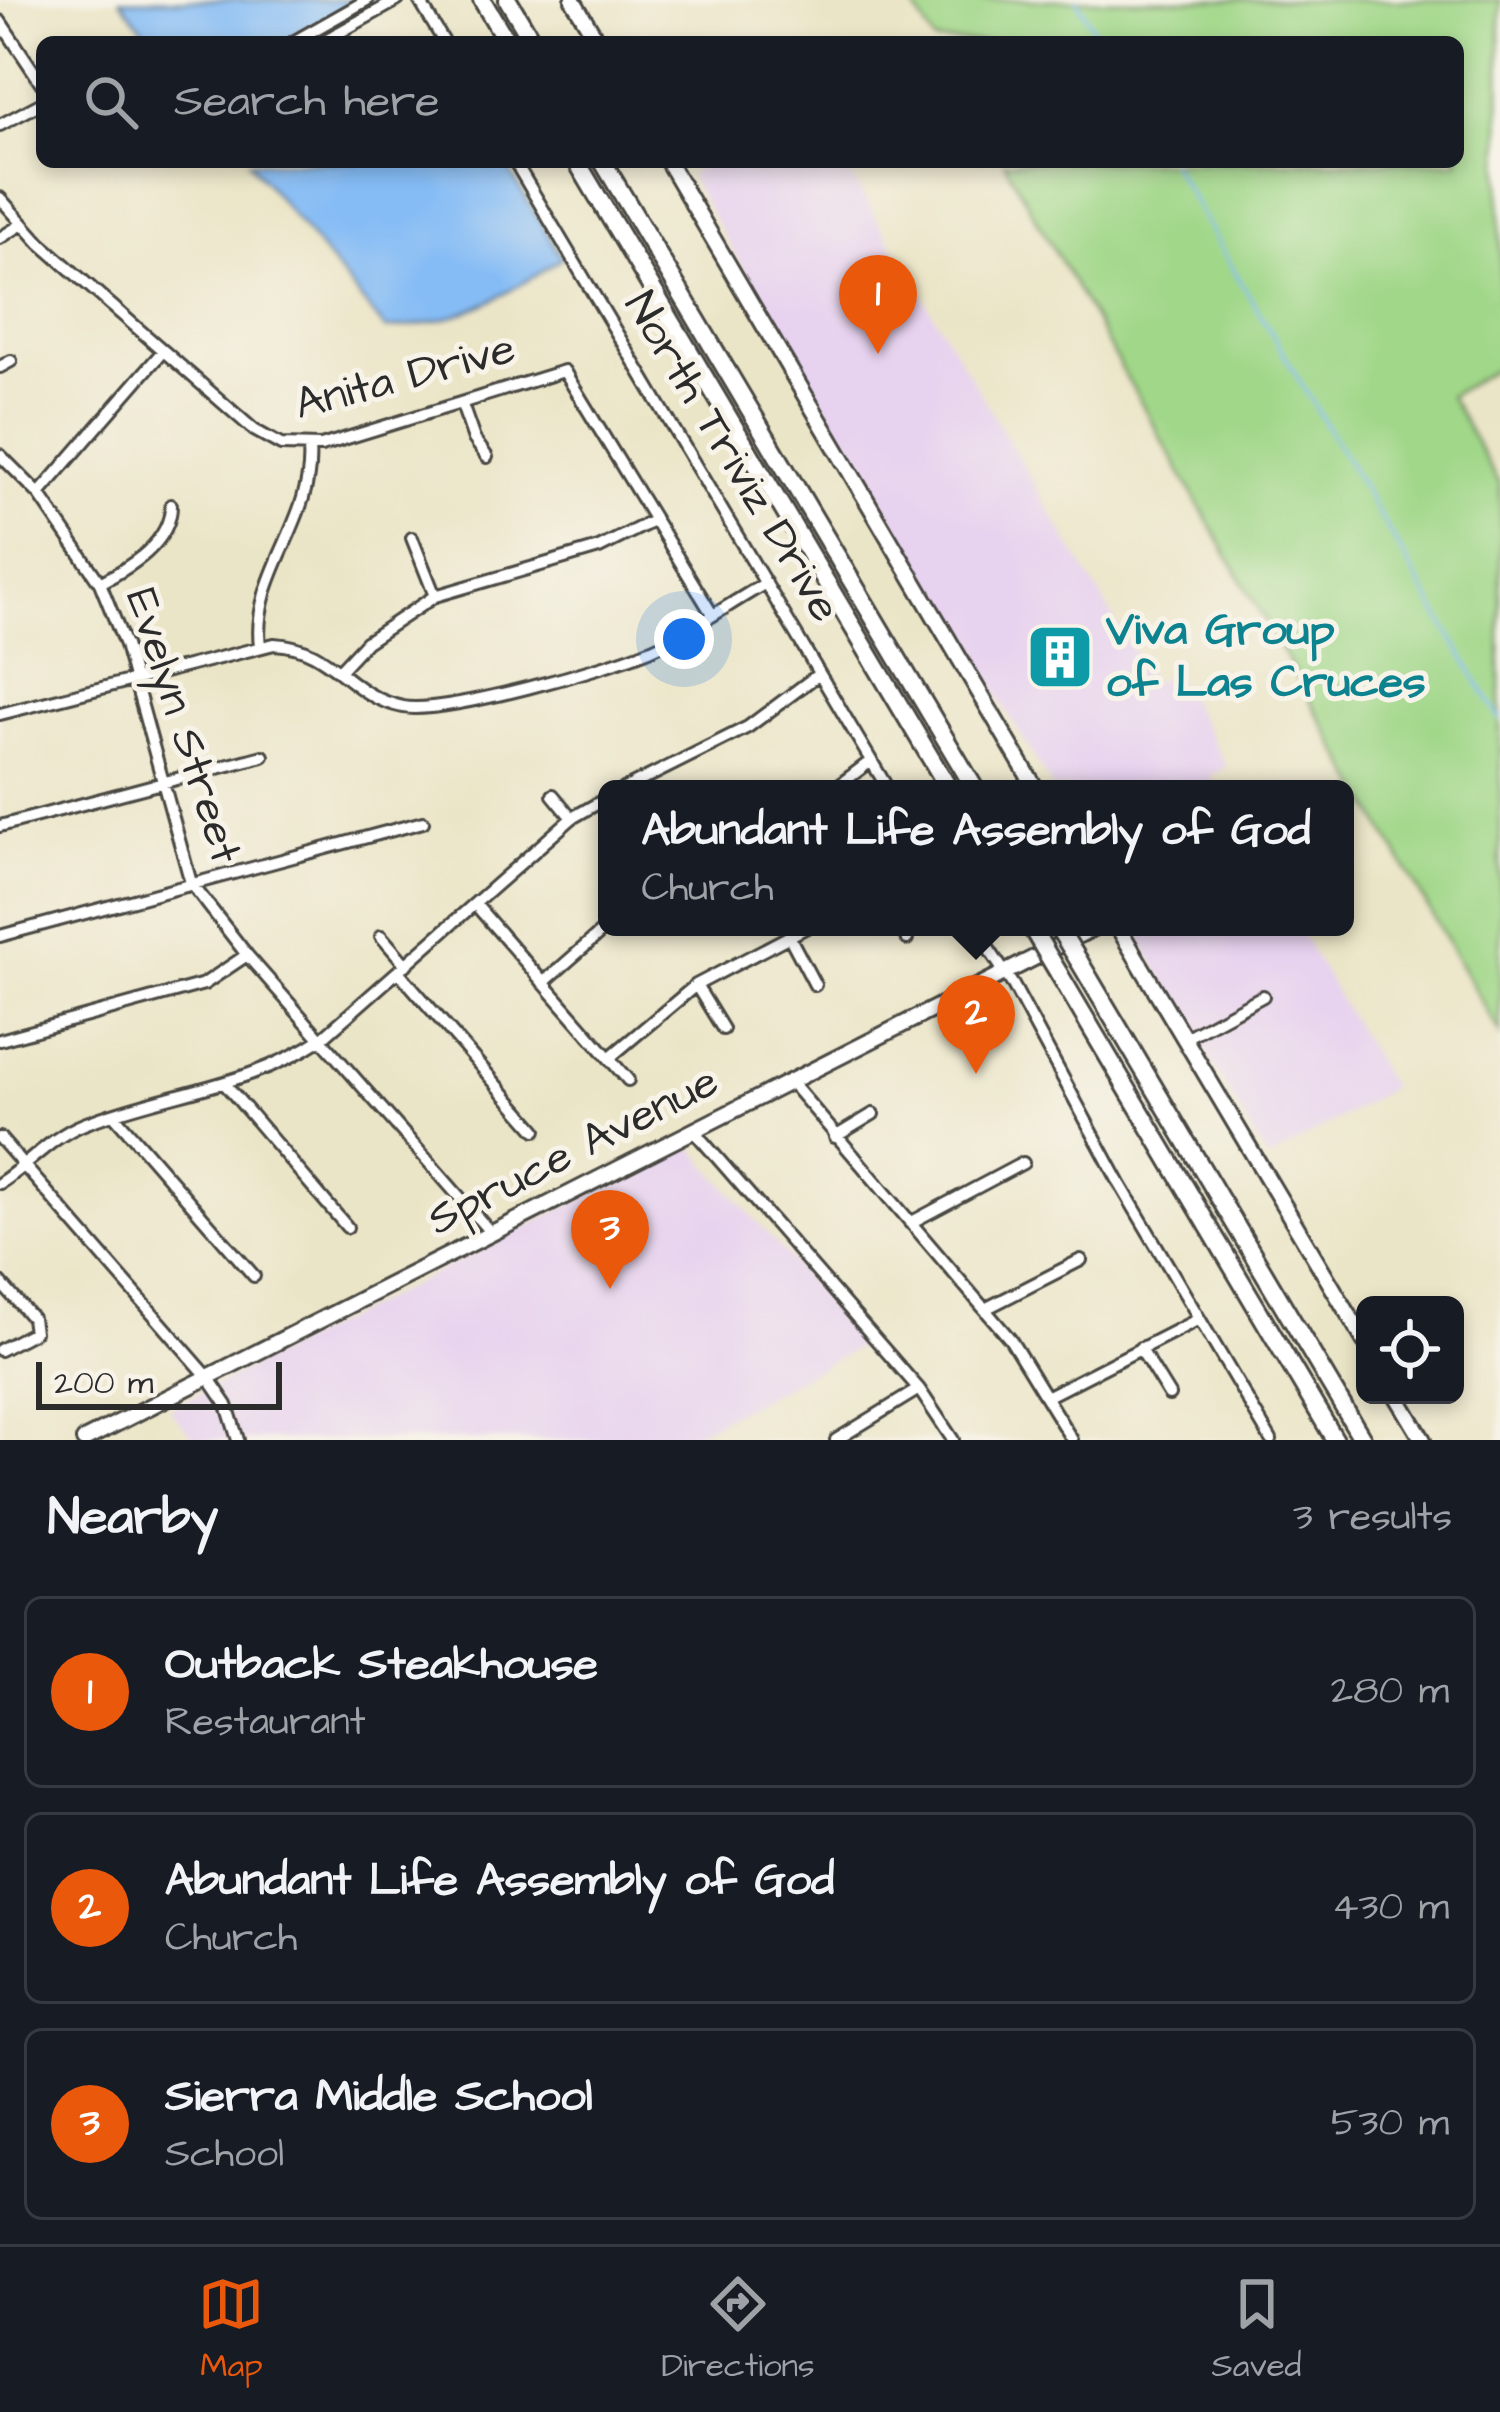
<!DOCTYPE html>
<html lang="en">
<head>
<meta charset="utf-8">
<style>
  body { margin:0; font-family:"Architects Daughter",sans-serif; background:#20242c; color:#f1f3f6 }
  .controls { position:absolute; right:36px; bottom:36px; display:grid; overflow:hidden; border-radius:18px; box-shadow:0 6px 18px #0003 }
  .controls button { width:108px; height:108px; display:grid; place-items:center; padding:0; border:0; border-bottom:3px solid #363941; background:#171b24; color:#f1f3f6; font:60px sans-serif }
  .scale { position:absolute; left:36px; bottom:30px; width:246px; box-sizing:border-box; padding-left:12px; border:6px solid #2b2b2b; border-top:0; font-size:33px; line-height:42px; white-space:nowrap; color:#2b2b2b; -webkit-text-stroke:9px #f7f3e8; paint-order:stroke }
  .you { position:absolute; left:684px; top:639px; width:42px; height:42px; margin:-30px; border:9px solid #fff; border-radius:50%; background:#1a73e8; box-shadow:0 0 0 18px #1a73e833 }
  .badge { display:grid; place-items:center; width:78px; height:78px; border-radius:50%; background:#ea580c; color:#fff; font-size:39px; font-weight:700 }
  .pin { position:absolute; translate:-50% -99px; filter:drop-shadow(0 3px 6px #0008) }
  .pin::after { content:''; position:absolute; top:63px; width:42px; height:36px; background:inherit; clip-path:polygon(0 0,100% 0,50% 100%) }
  .popup { position:absolute; left:598px; top:780px; width:756px; height:156px; box-sizing:border-box; display:grid; place-content:center; border-radius:18px; background:#171b24; filter:drop-shadow(0 3px 9px #0005); font-size:39px; white-space:nowrap; color:#9ea1a6 }
  .popup b { font-size:45px; color:#f1f3f6 }
  .popup::after { content:''; position:absolute; left:50%; top:100%; margin-left:-24px; border:24px solid transparent; border-top-color:#171b24 }
  .list { margin:0; padding:0; list-style:none }
  h2 { display:flex; justify-content:space-between; align-items:center; height:156px; margin:0; padding:0 48px; font-size:51px }
  h2 small { font-size:39px; font-weight:400; color:#9ea1a6 }
  .list li { display:grid; grid-template-columns:78px 1fr auto; gap:36px; align-items:center; box-sizing:border-box; height:192px; margin:0 24px 24px; padding:0 24px; border:3px solid #363941; border-radius:18px }
  .list b { display:block; font-size:45px; white-space:nowrap }
  .list p { margin:0; font-size:39px; white-space:nowrap; color:#9ea1a6 }
  .list em { font-size:39px; font-style:normal; color:#9ea1a6 }
  .icon { flex:none; width:66px; height:66px; fill:none; stroke:currentColor; stroke-width:2; stroke-linecap:round; stroke-linejoin:round }
  .map { position:relative; flex:none; width:1500px; height:1440px; overflow:hidden }
  .search { position:absolute; background:#171b24; box-shadow:0 6px 18px #0003; left:36px; right:36px; top:36px; height:132px; display:flex; align-items:center; gap:30px; box-sizing:border-box; padding:0 42px; border-radius:18px; color:#9ea1a6; font-size:45px }
  .sheet { height:804px; background:#171b24 }
  nav { display:flex; justify-content:space-around; align-items:center; box-sizing:border-box; height:168px; border-top:3px solid #363941; background:#171b24; font-size:33px; color:#9ea1a6 }
  nav a { display:grid; justify-items:center; gap:6px }
  nav .on { color:#ea580c }
  .map>svg:first-child { display:block }
</style>
</head>
<body>
<div class="map">
<svg width="1500" height="1440" viewBox="0 0 1500 1440">
  <rect width="100%" height="100%" fill="#f7f3e8"/>
  <filter id="ink" filterUnits="userSpaceOnUse"><feTurbulence type="fractalNoise" baseFrequency=".00833" numOctaves="2"/><feDisplacementMap in="SourceGraphic" scale="24" xChannelSelector="R" yChannelSelector="G"/><feConvolveMatrix kernelMatrix="1 2 1 2 8 2 1 2 1" color-interpolation-filters="sRGB"/></filter>
  <filter id="wash" filterUnits="userSpaceOnUse"><feTurbulence type="fractalNoise" baseFrequency=".004" numOctaves="4" result="noise"/><feDisplacementMap in="SourceGraphic" scale="48" xChannelSelector="R" yChannelSelector="G"/><feGaussianBlur stdDeviation="2.7" result="paint"/><feColorMatrix in="noise" values="0 0 0 0 0 0 0 0 0 0 0 0 0 0 0 0 0 1.4 0 .05"/><feComposite in="paint" operator="in"/></filter>
  <g filter="url(#wash)">
    <rect width="100%" height="100%" fill="#ebe5c7"/>
    <!-- built -->
    <path fill="#e7d2ef" d="M710,162H843L1152,683L1173,672L1227,767L1210,776L1217,789H1053L688,175Z
      M1133,927H1297L1391,1088L1268,1160Z
      M689,1144L864,1344L682,1440H196L169,1409Z"/>
    <!-- green -->
    <path fill="#a0d788" stroke="#66815a" stroke-width="3" d="M910,0H1500V366L1449,396L1500,485V1034L1004,162H1458V42H935Z"/>
    <!-- water -->
    <path fill="#85bcf5" stroke="#587490" stroke-width="3" d="M120,0H385L299,42H166L149,36Z
      M249,162H504L562,258C502,298 459,324 385,329Z"/>
    <g fill="none" stroke-linecap="round" stroke-linejoin="round">
      <!-- stream -->
      <path stroke="#85bcf5" stroke-width="3" d="M1077,0L1101,42
        M1170,162L1500,719"/>
    </g>
  </g>
  <g filter="url(#ink)">
    <g fill="none" stroke-linecap="round" stroke-linejoin="round">
      <!-- minor casing -->
      <g stroke="#484742" stroke-width="16">
        <path id="minor" d="M419,0L444,42
          M0,21L42,84
          M293,42L367,0
          M322,42L398,0
          M0,125L42,103
          M515,162L888,789
          M0,198L40,243L254,430L281,445L321,446L564,371L712,614
          M0,238L21,225
          M0,367L11,361
          M462,405L474,439L487,457
          M0,455L39,494L100,583L125,645L191,883L247,955L491,1233
          M39,494L163,351
          M412,538L435,596
          M100,583C130,567 171,543 171,505
          M260,646C251,574 315,520 309,448
          M339,671L366,642L435,596L599,548L653,521
          M0,714L274,644C335,647 345,695 403,707C444,715 612,667 654,648C693,630 729,604 766,583
          M624,789L748,727L819,674
          M834,789L871,761
          M553,795L572,818
          M0,826L263,756
          M475,904L628,1080
          M900,927L907,939
          M974,927L1013,985L1120,1184L1271,1440
          M0,936L423,822
          M381,936L406,965
          M789,936L815,985
          M398,971L536,1130
          M543,983L607,927
          M696,985L723,1029
          M1185,1038L1263,996
          M0,1040L204,984L247,955
          M609,1058L696,985L807,927
          M790,1081L1010,1339L1072,1440
          M225,1084L347,1227
          M114,1115L254,1276
          M693,1130L919,1389L953,1440
          M835,1137L873,1114
          M0,1138L208,1377L227,1405L238,1440
          M0,1183C29,1164 51,1137 84,1124C164,1092 248,1088 321,1039L572,818L607,798
          M910,1223L1023,1163
          M0,1282L32,1318L34,1332L0,1350
          M985,1309L1081,1260
          M1140,1348L1169,1395
          M1046,1397L1199,1319
          M836,1440L919,1389"/>
      </g>
      <!-- major casing -->
      <g stroke="#484742" stroke-width="20">
        <path id="major" d="M573,0L598,42
          M668,162L1036,789
          M1118,927L1365,1342
          M1396,1395L1423,1440
          M84,1440L1095,927"/>
      </g>
      <!-- highway casing -->
      <g stroke="#484742" stroke-width="22">
        <path id="highway" d="M482,0L507,42
          M508,0L533,42
          M577,162L949,789
          M603,162L975,789
          M1079,961L1363,1440
          M1058,972L1335,1440"/>
      </g>
      <!-- minor -->
      <use href="#minor" stroke="#fff" stroke-width="10"/>
      <!-- major -->
      <use href="#major" stroke="#fff" stroke-width="14"/>
      <!-- highway -->
      <use href="#highway" stroke="#fff" stroke-width="16"/>
      <!-- highway-bridge casing -->
      <g stroke="#484742" stroke-width="22" stroke-linecap="butt">
        <path id="highway-bridge" d="M1058,927L1079,961
          M1033,930L1058,972"/>
      </g>
      <!-- highway-bridge -->
      <use href="#highway-bridge" stroke="#fff" stroke-width="16"/>
    </g>
  </g>
  <!-- icons -->
  <defs>
    <g id="building-square" transform="scale(3.45)"><rect x="-9" y="-9" width="18" height="18" rx="4" fill="#0f9aa8" stroke="#f7f3e8"/><path d="M-4-6H4V6H1V3H-1V6H-4ZM-2.5-4.3h1.7v1.8h-1.7ZM.8-4.3h1.7v1.8H.8ZM-2.5-1h1.7V.8h-1.7ZM.8-1h1.7V.8H.8Z" fill="#fff"/></g>
  </defs>
  <g fill-rule="evenodd">
    <use href="#building-square" x="1060" y="657"/>
  </g>
  <g text-anchor="middle" dominant-baseline="central" stroke-width="10" stroke-linejoin="round" paint-order="stroke">
    <!-- street labels -->
    <g font-size="45" fill="#2b2b2b" stroke="#f7f3e8">
      <text transform="translate(405 377) rotate(-15)">Anita Drive</text>
      <text transform="translate(732 457) rotate(59)">North Triviz Drive</text>
      <text transform="translate(183 726) rotate(72)">Evelyn Street</text>
      <text transform="translate(573 1151) rotate(-27)">Spruce Avenue</text>
    </g>
    <!-- culture labels -->
    <g font-size="45" font-weight="bold" fill="#0d838f" stroke="#f7f3e8" text-anchor="start">
      <text x="1106" y="631">Viva Group<tspan x="1106" dy="52">of Las Cruces</tspan></text>
    </g>
  </g>
</svg>
<div class="controls">
<button><svg class="icon" aria-label="locate" viewBox="0 0 24 24"><circle cx="12" cy="12" r="6"/><path d="M12 2v4M12 18v4M2 12h4M18 12h4"/></svg></button>
</div>
<div class="scale">200 m</div>
<div class="you"></div>
<div class="pin badge" style="left:878px;top:354px">1</div>
<div class="pin badge" style="left:976px;top:1074px">2</div>
<div class="popup"><b>Abundant Life Assembly of God</b>Church</div>
<div class="pin badge" style="left:610px;top:1289px">3</div>
<div class="search"><svg class="icon" aria-label="search" viewBox="0 0 24 24"><circle cx="10" cy="10" r="6"/><path d="M15 15l6 6"/></svg>Search here</div>
</div>
<section class="sheet">
<h2>Nearby<small>3 results</small></h2>
<ul class="list">
<li><span class="badge">1</span><div><b>Outback Steakhouse</b><p>Restaurant</p></div><em>280 m</em></li>
<li><span class="badge">2</span><div><b>Abundant Life Assembly of God</b><p>Church</p></div><em>430 m</em></li>
<li><span class="badge">3</span><div><b>Sierra Middle School</b><p>School</p></div><em>530 m</em></li>
</ul>
</section>
<nav>
<a class="on"><svg class="icon" aria-label="map" viewBox="0 0 24 24"><path d="M3 6l6-2 6 2 6-2v14l-6 2-6-2-6 2zM9 4v14M15 6v14"/></svg>Map</a>
<a><svg class="icon" aria-label="directions" viewBox="0 0 24 24"><path d="M12 3l9 9-9 9-9-9zM9 14v-3h6M13 9l2 2-2 2"/></svg>Directions</a>
<a><svg class="icon" aria-label="saved" viewBox="0 0 24 24"><path d="M7 4h10v16l-5-4-5 4z"/></svg>Saved</a>
</nav>
</body>
</html>
